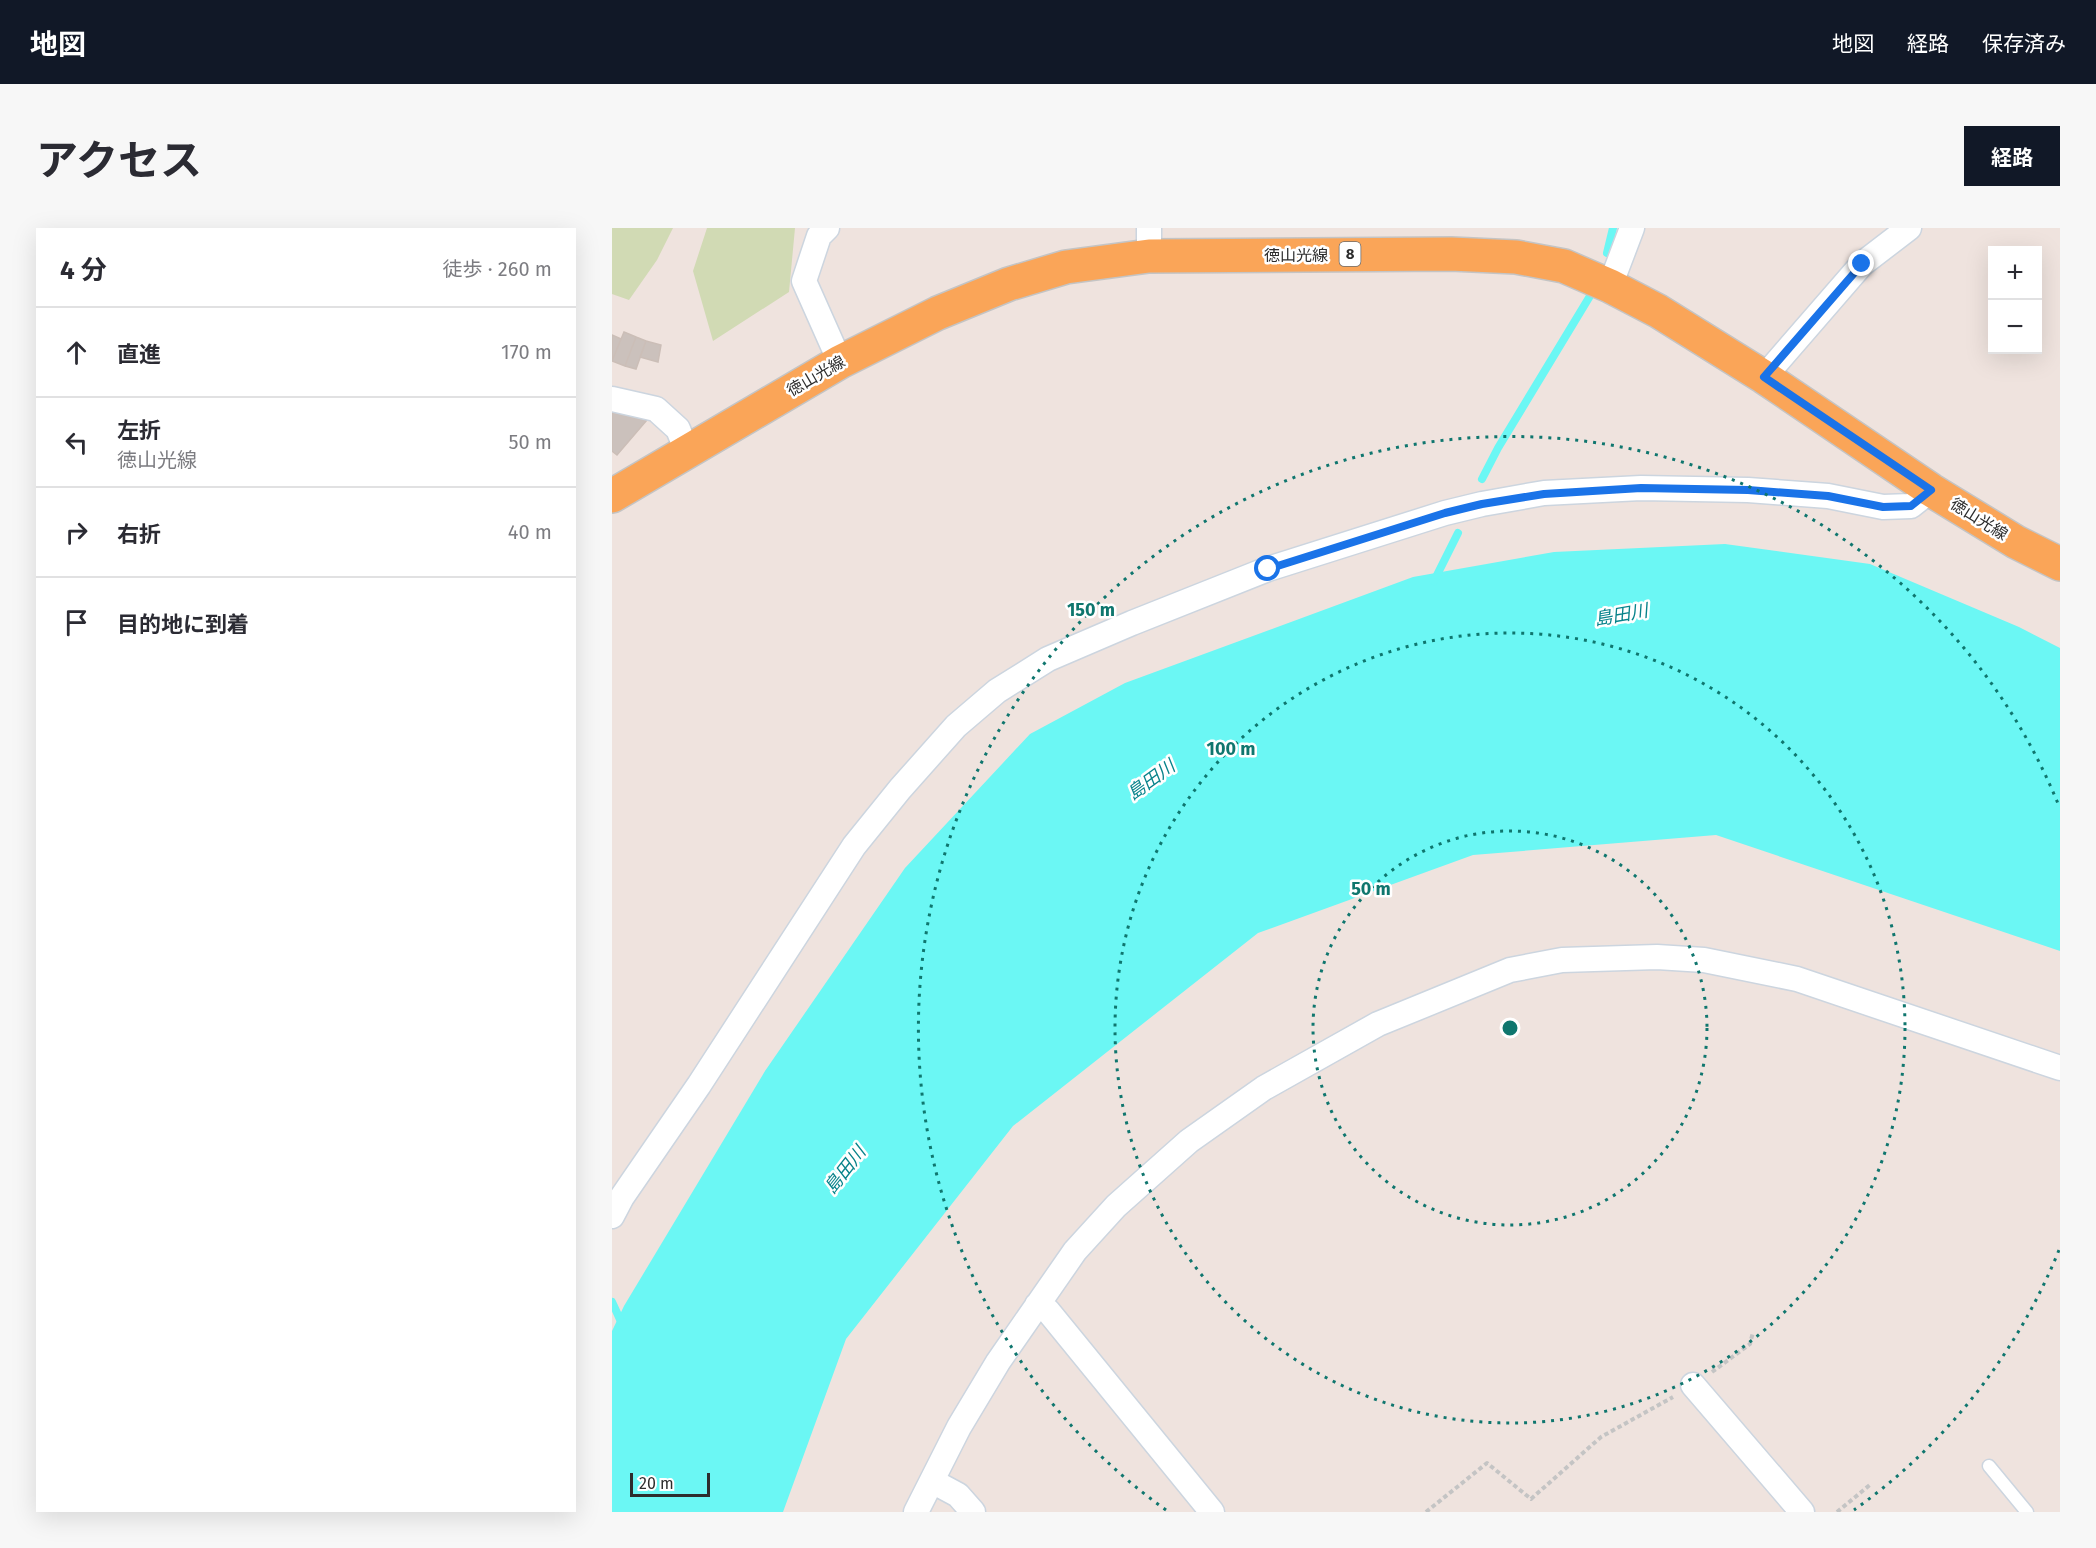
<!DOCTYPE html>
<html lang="ja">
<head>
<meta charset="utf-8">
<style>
  body { margin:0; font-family:"Fira Sans","Noto Sans JP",sans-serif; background:#f7f7f7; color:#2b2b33 }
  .controls { position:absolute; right:18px; top:18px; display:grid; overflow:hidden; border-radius:0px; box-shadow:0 6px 24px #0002 }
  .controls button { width:54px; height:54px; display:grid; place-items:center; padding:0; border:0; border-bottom:2px solid #e1e1e2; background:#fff; color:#2b2b33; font:30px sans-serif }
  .scale { position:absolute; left:18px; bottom:15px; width:80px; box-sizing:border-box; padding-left:6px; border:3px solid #2d2d2d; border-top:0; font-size:16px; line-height:21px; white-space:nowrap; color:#2d2d2d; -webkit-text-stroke:4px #fff; paint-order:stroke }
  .stop { position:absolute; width:18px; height:18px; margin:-14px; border:4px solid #1a73e8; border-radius:50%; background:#fff }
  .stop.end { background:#1a73e8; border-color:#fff; box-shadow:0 2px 6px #0008 }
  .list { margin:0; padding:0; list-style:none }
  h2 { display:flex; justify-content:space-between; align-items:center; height:78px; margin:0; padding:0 24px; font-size:26px }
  h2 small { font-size:20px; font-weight:400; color:#7c7c81 }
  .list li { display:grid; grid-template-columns:39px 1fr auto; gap:18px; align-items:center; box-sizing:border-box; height:90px; padding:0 24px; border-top:2px solid #e1e1e2 }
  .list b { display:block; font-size:22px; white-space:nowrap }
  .list p { margin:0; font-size:20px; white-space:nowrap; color:#7c7c81 }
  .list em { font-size:20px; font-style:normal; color:#7c7c81 }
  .icon { flex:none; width:33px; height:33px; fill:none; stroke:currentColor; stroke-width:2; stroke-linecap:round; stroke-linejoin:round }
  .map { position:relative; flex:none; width:1448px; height:1284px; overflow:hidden; border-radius:0px }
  header { display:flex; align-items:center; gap:36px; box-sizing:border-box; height:84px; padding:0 30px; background:#111827; color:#fff }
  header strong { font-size:28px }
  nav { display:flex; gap:33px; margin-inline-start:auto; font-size:21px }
  .intro { display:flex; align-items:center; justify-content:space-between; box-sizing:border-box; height:144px; padding:0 36px }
  h1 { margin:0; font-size:42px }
  .button { padding:15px 27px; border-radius:0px; background:#111827; color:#fff; font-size:21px; font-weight:700 }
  main { display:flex; gap:36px; padding:0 36px }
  aside { flex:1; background:#fff; border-radius:0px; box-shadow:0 6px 24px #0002 }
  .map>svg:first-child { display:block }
</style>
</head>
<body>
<header>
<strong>地図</strong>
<nav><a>地図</a><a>経路</a><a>保存済み</a></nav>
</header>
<div class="intro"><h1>アクセス</h1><a class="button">経路</a></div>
<main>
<aside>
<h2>4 分<small>徒歩 · 260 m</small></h2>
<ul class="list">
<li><svg class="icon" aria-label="ahead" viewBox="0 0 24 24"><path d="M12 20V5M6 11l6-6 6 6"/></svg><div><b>直進</b></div><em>170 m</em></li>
<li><svg class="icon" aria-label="left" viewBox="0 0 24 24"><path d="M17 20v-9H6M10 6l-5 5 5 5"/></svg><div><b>左折</b><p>徳山光線</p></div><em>50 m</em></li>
<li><svg class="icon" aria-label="right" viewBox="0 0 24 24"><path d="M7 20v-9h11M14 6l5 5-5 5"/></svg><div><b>右折</b></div><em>40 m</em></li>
<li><svg class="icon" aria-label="arrive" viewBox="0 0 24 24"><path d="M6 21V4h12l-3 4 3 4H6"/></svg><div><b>目的地に到着</b></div></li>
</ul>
</aside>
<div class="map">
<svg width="1448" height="1284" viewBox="0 0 1448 1284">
  <rect width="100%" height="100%" fill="#efe3de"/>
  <!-- cemetery -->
  <path fill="#d1dab4" d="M0,0H61L45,32L17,72L0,66Z
    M95,0H183L177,64L101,113L81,43Z"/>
  <!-- water -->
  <path fill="#6bf7f4" d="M1113,316L1258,336L1407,399L1448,420V723L1104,607L861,627L646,705L401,898L234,1111L171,1284H0V1103L12,1078L153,843L293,640L418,506L513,455L801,349L942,324Z"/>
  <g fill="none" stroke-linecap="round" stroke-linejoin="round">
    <!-- stream -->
    <path stroke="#6bf7f4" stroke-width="8" d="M995,25L1001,0
      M870,251L886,220L978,68
      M822,353L846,305
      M0,1074L11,1098"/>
  </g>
  <!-- building -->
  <path fill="#cbc1bc" stroke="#cbbeb7" stroke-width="1.5" d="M12,104L24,109L13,138L0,133Z
    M0,107L9,111L0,133Z
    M24,109L34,113L24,141L13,138Z
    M34,113L49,117L46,134L28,129Z
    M8,175L35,192L5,227L0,223V185Z"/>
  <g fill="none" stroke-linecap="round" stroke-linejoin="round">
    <!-- service casing -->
    <g stroke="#ccd5df" stroke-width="15">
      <path id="service" d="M1377,1238L1415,1284"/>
    </g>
    <!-- minor casing -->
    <g stroke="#ccd5df" stroke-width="27">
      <path id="minor" d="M215,0L207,8L192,53L228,134
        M537,28V0
        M998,58L1020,0
        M1152,149L1250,36L1297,0
        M0,171L44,181L66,201L75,224
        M0,988L10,969L87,857L242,618L288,561L344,498L385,463L436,431L520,395L656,341L833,285L870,276L932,265L1029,260L1136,262L1216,268L1271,279L1299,278L1319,262
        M425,1077L436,1083L600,1284
        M1081,1157L1190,1284
        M320,1253L346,1267L361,1284
        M304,1284L347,1199L386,1134L463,1023L504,978L577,913L652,860L766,796L898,742L950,732L1045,729L1092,732L1185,751L1448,840"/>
    </g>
    <!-- primary casing -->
    <g stroke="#c4c4c4" stroke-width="36">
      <path id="primary" d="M0,268L228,134L326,85L397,56L454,39L537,28L839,26L904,29L952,38L998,58L1046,83L1152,149L1319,262L1404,314L1448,336"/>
    </g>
    <!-- path -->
    <path stroke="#c4c4c4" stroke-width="4" stroke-dasharray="4.5 3" stroke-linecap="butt" d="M1100,1144L1138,1116L1141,1104
      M814,1284L875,1235L919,1271L989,1209L1061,1169
      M1225,1284L1259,1256"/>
    <!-- service -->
    <use href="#service" stroke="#fff" stroke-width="12"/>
    <!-- minor -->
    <use href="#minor" stroke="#fff" stroke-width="24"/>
    <!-- primary -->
    <use href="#primary" stroke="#faa558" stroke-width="33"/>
  </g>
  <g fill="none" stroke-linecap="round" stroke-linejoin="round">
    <!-- route -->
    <path stroke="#1a73e8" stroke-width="8" d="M656,341L833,285L870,276L932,266L1029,260L1136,262L1216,268L1271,279L1299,278L1319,262L1152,149L1250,36"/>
  </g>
  <!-- distance rings -->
  <g fill="none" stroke="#0f766e" stroke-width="3" stroke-dasharray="3 6">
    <circle cx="898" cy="800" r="197"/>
    <circle cx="898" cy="800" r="395"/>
    <path d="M1447 1022A592 592 0 0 1 1242 1282M554 1282A592 592 0 1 1 1447 578"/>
  </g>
  <g text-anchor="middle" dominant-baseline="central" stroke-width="5" stroke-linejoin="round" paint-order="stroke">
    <!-- shield labels -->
    <rect fill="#fff" stroke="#6c6c6c" stroke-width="1.5" x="727.5" y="14" width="21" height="24" rx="4.5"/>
    <g font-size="15" font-weight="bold" fill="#2d2d2d">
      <text x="738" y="26">8</text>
    </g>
    <!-- street labels -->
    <g font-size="16" fill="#2d2d2d" stroke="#fff">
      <text x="684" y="27">徳山光線</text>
      <text transform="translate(204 148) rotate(-30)">徳山光線</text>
      <text transform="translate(1367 291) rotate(32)">徳山光線</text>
    </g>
    <!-- water labels -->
    <g font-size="18" font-style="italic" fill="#07838b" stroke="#fff">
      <text transform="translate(1009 387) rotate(-10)">島田川</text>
      <text transform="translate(539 552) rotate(-36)">島田川</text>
      <text transform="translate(233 942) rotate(-52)">島田川</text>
    </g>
  </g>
  <circle cx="898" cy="800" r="9" fill="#0f766e" stroke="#fff" stroke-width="3"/>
  <g font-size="18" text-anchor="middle" font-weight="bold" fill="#0f766e" stroke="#fff" stroke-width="5" stroke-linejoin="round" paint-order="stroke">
    <text x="479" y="388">150 m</text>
    <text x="619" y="527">100 m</text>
    <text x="759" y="667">50 m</text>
  </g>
</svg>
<div class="controls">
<button>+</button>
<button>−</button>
</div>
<div class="scale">20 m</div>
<div class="stop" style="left:656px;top:341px"></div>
<div class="stop end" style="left:1250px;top:36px"></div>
</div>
</main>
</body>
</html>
